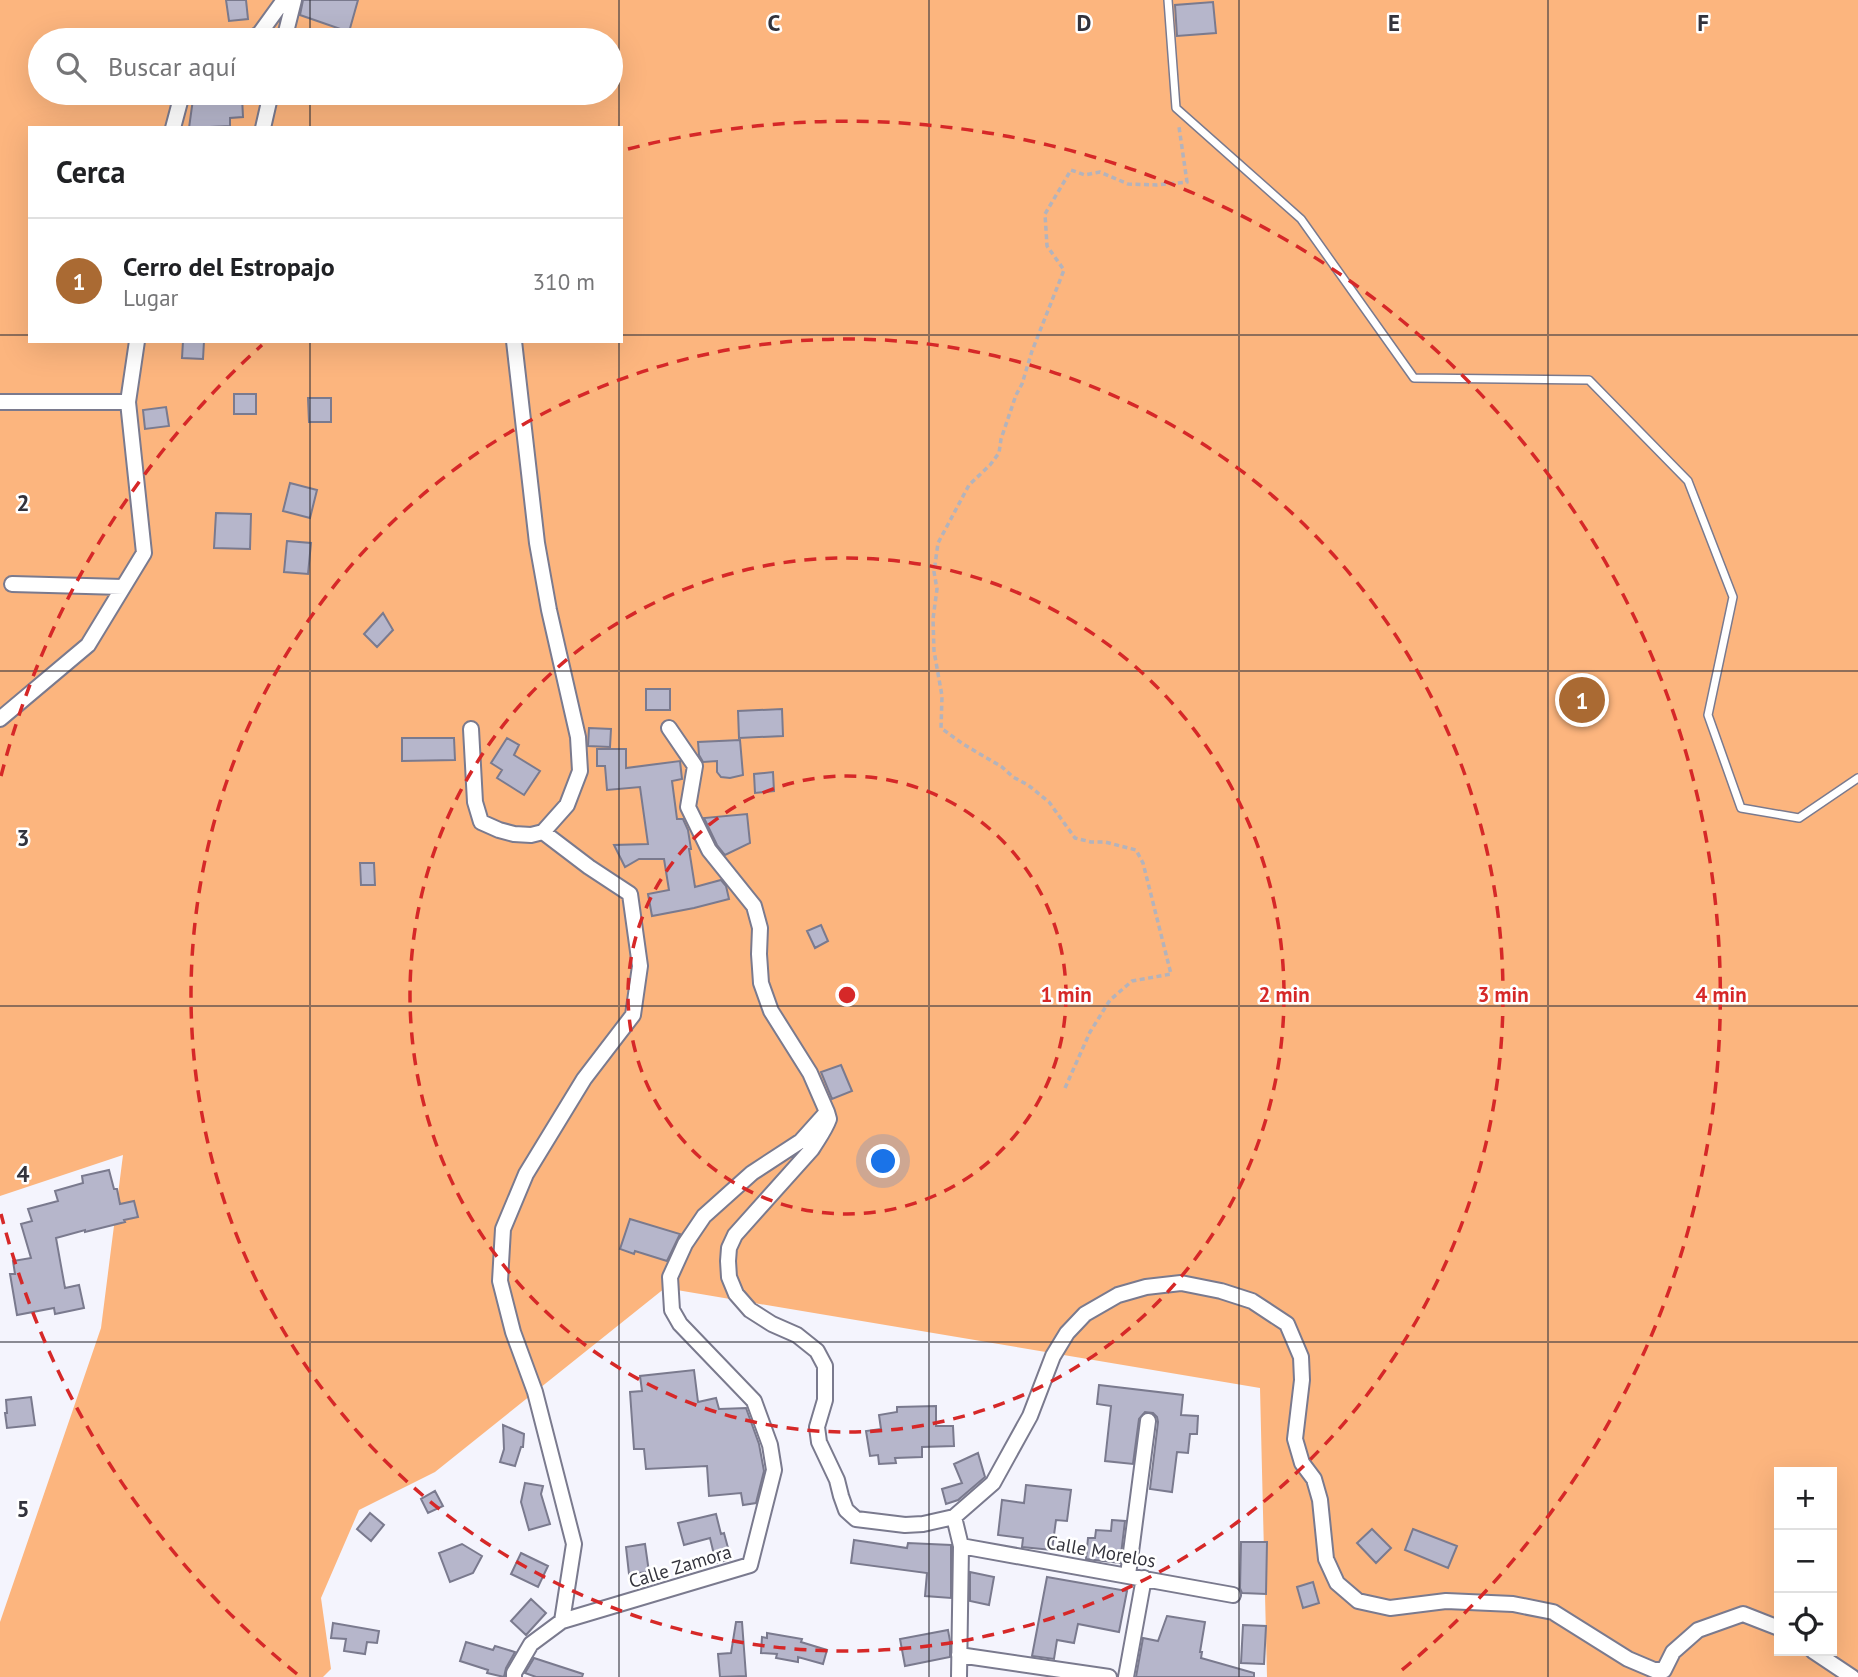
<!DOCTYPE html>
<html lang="es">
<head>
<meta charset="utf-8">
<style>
  body { margin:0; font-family:"PT Sans",sans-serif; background:#f2f2f2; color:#202124 }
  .controls { position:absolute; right:21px; bottom:21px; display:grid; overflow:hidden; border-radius:0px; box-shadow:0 7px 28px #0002 }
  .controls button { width:63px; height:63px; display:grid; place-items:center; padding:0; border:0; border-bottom:2px solid #e0e0e0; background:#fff; color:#202124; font:35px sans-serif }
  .you { position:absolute; left:884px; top:1162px; width:24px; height:24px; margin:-18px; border:5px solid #fff; border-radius:50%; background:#1a73e8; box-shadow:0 0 0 10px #1a73e833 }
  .badge { display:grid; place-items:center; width:46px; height:46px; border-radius:50%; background:#aa6a33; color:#fff; font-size:23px; font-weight:700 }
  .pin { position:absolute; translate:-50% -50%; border:4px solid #fff; box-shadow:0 2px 7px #0006 }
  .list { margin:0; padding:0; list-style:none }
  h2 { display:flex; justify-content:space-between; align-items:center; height:91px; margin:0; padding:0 28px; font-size:30px }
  h2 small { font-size:23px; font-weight:400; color:#757577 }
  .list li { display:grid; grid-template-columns:46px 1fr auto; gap:21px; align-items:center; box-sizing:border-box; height:126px; padding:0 28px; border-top:2px solid #e0e0e0 }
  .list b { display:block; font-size:26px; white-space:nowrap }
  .list p { margin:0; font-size:23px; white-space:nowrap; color:#757577 }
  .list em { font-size:23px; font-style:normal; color:#757577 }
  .icon { flex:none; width:38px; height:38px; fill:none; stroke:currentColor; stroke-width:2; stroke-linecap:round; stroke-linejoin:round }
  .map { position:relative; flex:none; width:1858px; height:1677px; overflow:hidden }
  .search { position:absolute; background:#fff; box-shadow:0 7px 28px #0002; left:28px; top:28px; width:595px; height:77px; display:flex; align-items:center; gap:18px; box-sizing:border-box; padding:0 24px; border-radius:38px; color:#757577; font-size:26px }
  .panel { position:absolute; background:#fff; box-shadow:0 7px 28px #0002; left:28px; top:126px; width:595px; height:217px; border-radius:0px }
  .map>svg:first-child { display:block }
</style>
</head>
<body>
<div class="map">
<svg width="1858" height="1677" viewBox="0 0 1858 1677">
  <rect width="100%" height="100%" fill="#f4f4fd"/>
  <!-- forest -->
  <path fill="#fcb57e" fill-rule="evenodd" d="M0,0H1858V1677H1267L1260,1388L665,1288L435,1472L359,1510L321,1598L331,1669L323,1677H0V1622L101,1328L123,1155L0,1196ZM40,40H611V93H40ZM30,128H621V341H30ZM1779,1472H1832V1651H1779Z"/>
  <!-- building -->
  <path fill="#b6b6cb" stroke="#7a7a8e" stroke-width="2" d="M226,0H246L248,19L229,21Z
    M303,0H358L349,32L300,15Z
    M1213,2L1216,33L1177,36L1175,5Z
    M242,97L243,117L230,118V126L189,128L193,99Z
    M183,341H204L203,359L182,358Z
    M234,394H256V414H234Z
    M308,398H331V422H309Z
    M166,407L169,426L145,429L143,410Z
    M290,483L317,490L310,518L283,511Z
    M216,513L251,514L250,549L214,548Z
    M287,541L311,543L308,574L284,572Z
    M383,613L393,630L377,647L364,634Z
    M646,689H670V710H646Z
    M782,709L783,736L739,738L738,711Z
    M589,728L611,729L610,747L588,746Z
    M402,738H454L455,760L402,761Z
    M507,738L519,745L514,755L540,771L524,795L497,778L502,770L491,763Z
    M740,740L743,775L730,778L721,777L717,772V761L703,762L699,755L698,742Z
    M597,749H626V768L680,761L682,779L672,781L677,819H683L688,830L691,849H689L695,887L721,880L726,886L729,899L694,908L652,916L648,894L669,890L664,859H639L625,867L614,845L648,844L640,787L607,790L605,766H597Z
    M773,772L774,791L755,793L754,774Z
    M747,814L750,843L725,855L717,845L704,818Z
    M360,863H374L375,885H361Z
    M821,925L828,941L815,948L807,931Z
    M841,1065L852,1091L832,1099L821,1072Z
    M109,1170L114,1189H117L120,1204L134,1201L138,1217L124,1220L125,1222L85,1232V1230L56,1238L65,1288L79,1285L84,1308L55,1314L54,1308L17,1315L10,1274H15L13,1261L31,1258L21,1224L32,1221L28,1209L58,1201L55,1191L83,1183L82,1176Z
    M630,1219L680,1234L667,1261L635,1251L634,1254L620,1249Z
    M694,1370L698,1402L716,1398L719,1409L746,1408L759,1444L764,1471L756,1503L743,1505L741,1493L709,1496L707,1466L646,1469L644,1449H634L630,1392L642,1391L640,1376Z
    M1099,1385L1183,1395L1181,1415L1198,1416L1197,1434H1190L1188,1453L1177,1452L1172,1492L1150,1489L1158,1422L1157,1417L1153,1413L1145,1412L1139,1419L1133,1464L1105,1461L1111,1406L1097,1404Z
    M31,1397L35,1425L7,1428L5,1413H7L6,1400Z
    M936,1406V1426H953L954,1446L922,1447V1457L895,1458L896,1463L879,1464L878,1455L870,1456L866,1431L881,1429L879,1415L897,1412V1407Z
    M503,1425L524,1434L523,1447H521L515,1466L500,1462L504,1449Z
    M978,1453L985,1477L958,1500L946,1504L942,1489L962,1483L954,1464Z
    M525,1483L543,1486L541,1494L550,1524L529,1530L521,1502Z
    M1026,1485L1071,1490L1067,1521L1056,1520L1052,1550L1022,1547L1023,1538L998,1535L1002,1500L1024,1503Z
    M435,1491L443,1506L428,1513L421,1499Z
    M370,1513L384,1525L371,1541L357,1529Z
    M716,1514L721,1534L724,1533L731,1559L716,1563L710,1538L684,1545L678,1523Z
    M1112,1520L1125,1521L1120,1563L1086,1559L1088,1538H1095L1096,1530L1111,1531Z
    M1372,1529L1391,1548L1376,1563L1357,1543Z
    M1413,1529L1457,1546L1448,1568L1405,1550Z
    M854,1540L907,1548L908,1543L951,1545V1598L925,1596L927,1573L851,1563Z
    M1241,1542H1267L1266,1594L1242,1593L1240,1588Z
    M462,1544L482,1556L473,1573L450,1582L439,1553Z
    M645,1544L649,1572L629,1574L626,1547Z
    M521,1553L548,1566L538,1587L511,1574Z
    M970,1572L994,1577L989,1605L970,1601Z
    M1047,1577L1127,1591L1119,1632L1078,1624L1074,1643L1057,1640L1054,1659L1032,1656Z
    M1313,1582L1319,1603L1303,1608L1297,1587Z
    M531,1599L546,1613L526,1635L511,1621Z
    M1167,1616L1205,1622L1200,1652H1202L1201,1658L1254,1673V1677H1136L1143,1638L1158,1641Z
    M736,1622H742L746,1676L720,1677L718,1654L731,1653Z
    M333,1623L379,1631L377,1643L367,1642L365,1654L344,1651L346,1639L331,1638Z
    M1243,1625L1266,1626L1264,1664L1241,1663Z
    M948,1630L950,1641V1657L905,1666L900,1639Z
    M767,1633L802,1639L801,1642L827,1650L823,1664L798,1657V1662L776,1658L777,1654L761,1653L762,1637L767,1638Z
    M466,1642L493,1650L495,1646L515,1652L506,1668L504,1677L487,1673L488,1670L460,1661Z
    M534,1658L583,1674L582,1677H536L525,1673Z"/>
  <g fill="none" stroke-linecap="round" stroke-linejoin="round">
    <!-- service casing -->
    <g stroke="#7a7a8e" stroke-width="10">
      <path id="service" d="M1168,0L1176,108L1301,219L1414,378L1589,380L1688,481L1733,597L1708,715L1741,808L1799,818L1858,778"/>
    </g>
    <!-- minor casing -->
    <g stroke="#7a7a8e" stroke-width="18">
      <path id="minor" d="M250,40L260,33L284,0
        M284,40L294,0
        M173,128L181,98L185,93
        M263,128L271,93
        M0,402H128
        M12,584L123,587
        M0,719L88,645L144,553L128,402L137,341
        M471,729L475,802L481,822L499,830L514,834L531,835L543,832L567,805L580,771L578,737L549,610L537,543L514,341
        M543,832L589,867L630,894L640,966L633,1015L584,1079L526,1174L503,1229L500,1281L513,1332L535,1392L574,1544L562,1621
        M827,1112L829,1119C825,1130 818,1139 812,1149L735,1235L729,1248L728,1261L729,1277L736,1294L750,1310L772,1324L797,1335L817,1351L825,1366V1400L817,1427L819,1442L837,1480L841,1496L846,1510L856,1519L905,1525L923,1524L954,1517L993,1483L1030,1416L1053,1356L1067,1333L1085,1314L1118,1295L1146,1287L1181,1283L1221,1291L1252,1301L1287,1324L1301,1357L1302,1380L1295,1439L1302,1463L1314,1479L1320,1500L1326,1559L1337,1583L1358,1601L1390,1608L1446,1601L1513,1604L1553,1612L1628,1659L1654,1670H1664L1673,1652L1698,1630L1743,1614L1779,1628
        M954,1517L961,1546L959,1677
        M961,1546L1233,1595
        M1128,1575L1148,1421
        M1813,1651L1852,1677
        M959,1655L1109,1677
        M514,1677V1673L531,1644L562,1621L750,1565L774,1470L770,1445L754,1401L680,1324L672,1310L670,1277L685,1244L704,1216L752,1173L801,1141L827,1112L810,1073L771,1011L761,983L759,954L760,928L754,906L709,850L688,807L695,766L669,728
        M1126,1677L1144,1578"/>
    </g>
    <!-- path -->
    <path stroke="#b3b3bc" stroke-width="3.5" stroke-dasharray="5 3.5" stroke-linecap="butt" d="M1065,1088L1090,1032L1110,1000L1132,981L1171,974L1143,863L1136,850L1105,842H1091L1075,838L1049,802L1028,785L1013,777L1002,767L963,744L941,728L942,696L934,651L933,619L937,589L934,572L938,543L969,485L990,465L999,453L1001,439L1016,395L1022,384L1032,351L1064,270L1047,246L1045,214L1071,170L1085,175L1100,172L1128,184L1157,185L1187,182L1179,127"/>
    <!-- service -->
    <use href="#service" stroke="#fff" stroke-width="7"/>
    <!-- minor -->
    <use href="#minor" stroke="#fff" stroke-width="14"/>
  </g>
  <!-- grid -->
  <path fill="none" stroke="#33333c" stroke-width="2" stroke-opacity="0.55" d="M310,0V40M619,0V128M929,0V1677M1239,0V1677M1548,0V1677M310,93V128M0,335H30M621,335H1858M310,341V1677M619,341V1677M0,671H1858M0,1006H1858M0,1342H1858"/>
  <!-- distance rings -->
  <g fill="none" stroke="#d62828" stroke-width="3.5" stroke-dasharray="12 9">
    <circle cx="847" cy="995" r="219"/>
    <circle cx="847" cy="995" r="437"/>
    <circle cx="847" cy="995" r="656"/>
    <path d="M297 1674A874 874 0 0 1 1 1214M1 776A874 874 0 0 1 262 345M628 149A874 874 0 0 1 1397 1674"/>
  </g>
  <g text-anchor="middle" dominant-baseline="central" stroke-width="5" stroke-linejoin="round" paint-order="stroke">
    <!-- street labels -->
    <g font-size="19" fill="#33333c" stroke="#fff">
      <text transform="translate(1101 1551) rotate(10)">Calle Morelos</text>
      <text transform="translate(680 1566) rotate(-17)">Calle Zamora</text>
    </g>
  </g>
  <g font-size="23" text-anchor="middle" font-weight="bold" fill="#33333c" stroke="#fff" stroke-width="5" stroke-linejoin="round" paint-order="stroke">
    <text x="774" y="31">C</text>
    <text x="1084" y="31">D</text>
    <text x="1394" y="31">E</text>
    <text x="1703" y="31">F</text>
    <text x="23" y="511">2</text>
    <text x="23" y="846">3</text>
    <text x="23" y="1182">4</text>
    <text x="23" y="1517">5</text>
  </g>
  <circle cx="847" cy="995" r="10" fill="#d62828" stroke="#fff" stroke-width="3.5"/>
  <g font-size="21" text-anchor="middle" font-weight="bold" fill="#d62828" stroke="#fff" stroke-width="5" stroke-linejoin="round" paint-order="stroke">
    <text x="1066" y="1002">1 min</text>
    <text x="1284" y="1002">2 min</text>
    <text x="1503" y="1002">3 min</text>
    <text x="1721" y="1002">4 min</text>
  </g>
</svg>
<div class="controls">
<button>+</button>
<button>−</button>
<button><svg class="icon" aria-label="locate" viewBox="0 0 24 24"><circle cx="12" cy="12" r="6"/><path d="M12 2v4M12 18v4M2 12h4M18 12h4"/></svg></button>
</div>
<div class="you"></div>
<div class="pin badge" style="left:1582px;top:700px">1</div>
<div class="search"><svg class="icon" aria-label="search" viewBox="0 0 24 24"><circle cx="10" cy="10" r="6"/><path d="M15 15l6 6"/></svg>Buscar aquí</div>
<section class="panel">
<h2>Cerca<small></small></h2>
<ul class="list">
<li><span class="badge">1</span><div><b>Cerro del Estropajo</b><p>Lugar</p></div><em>310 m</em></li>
</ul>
</section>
</div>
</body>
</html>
